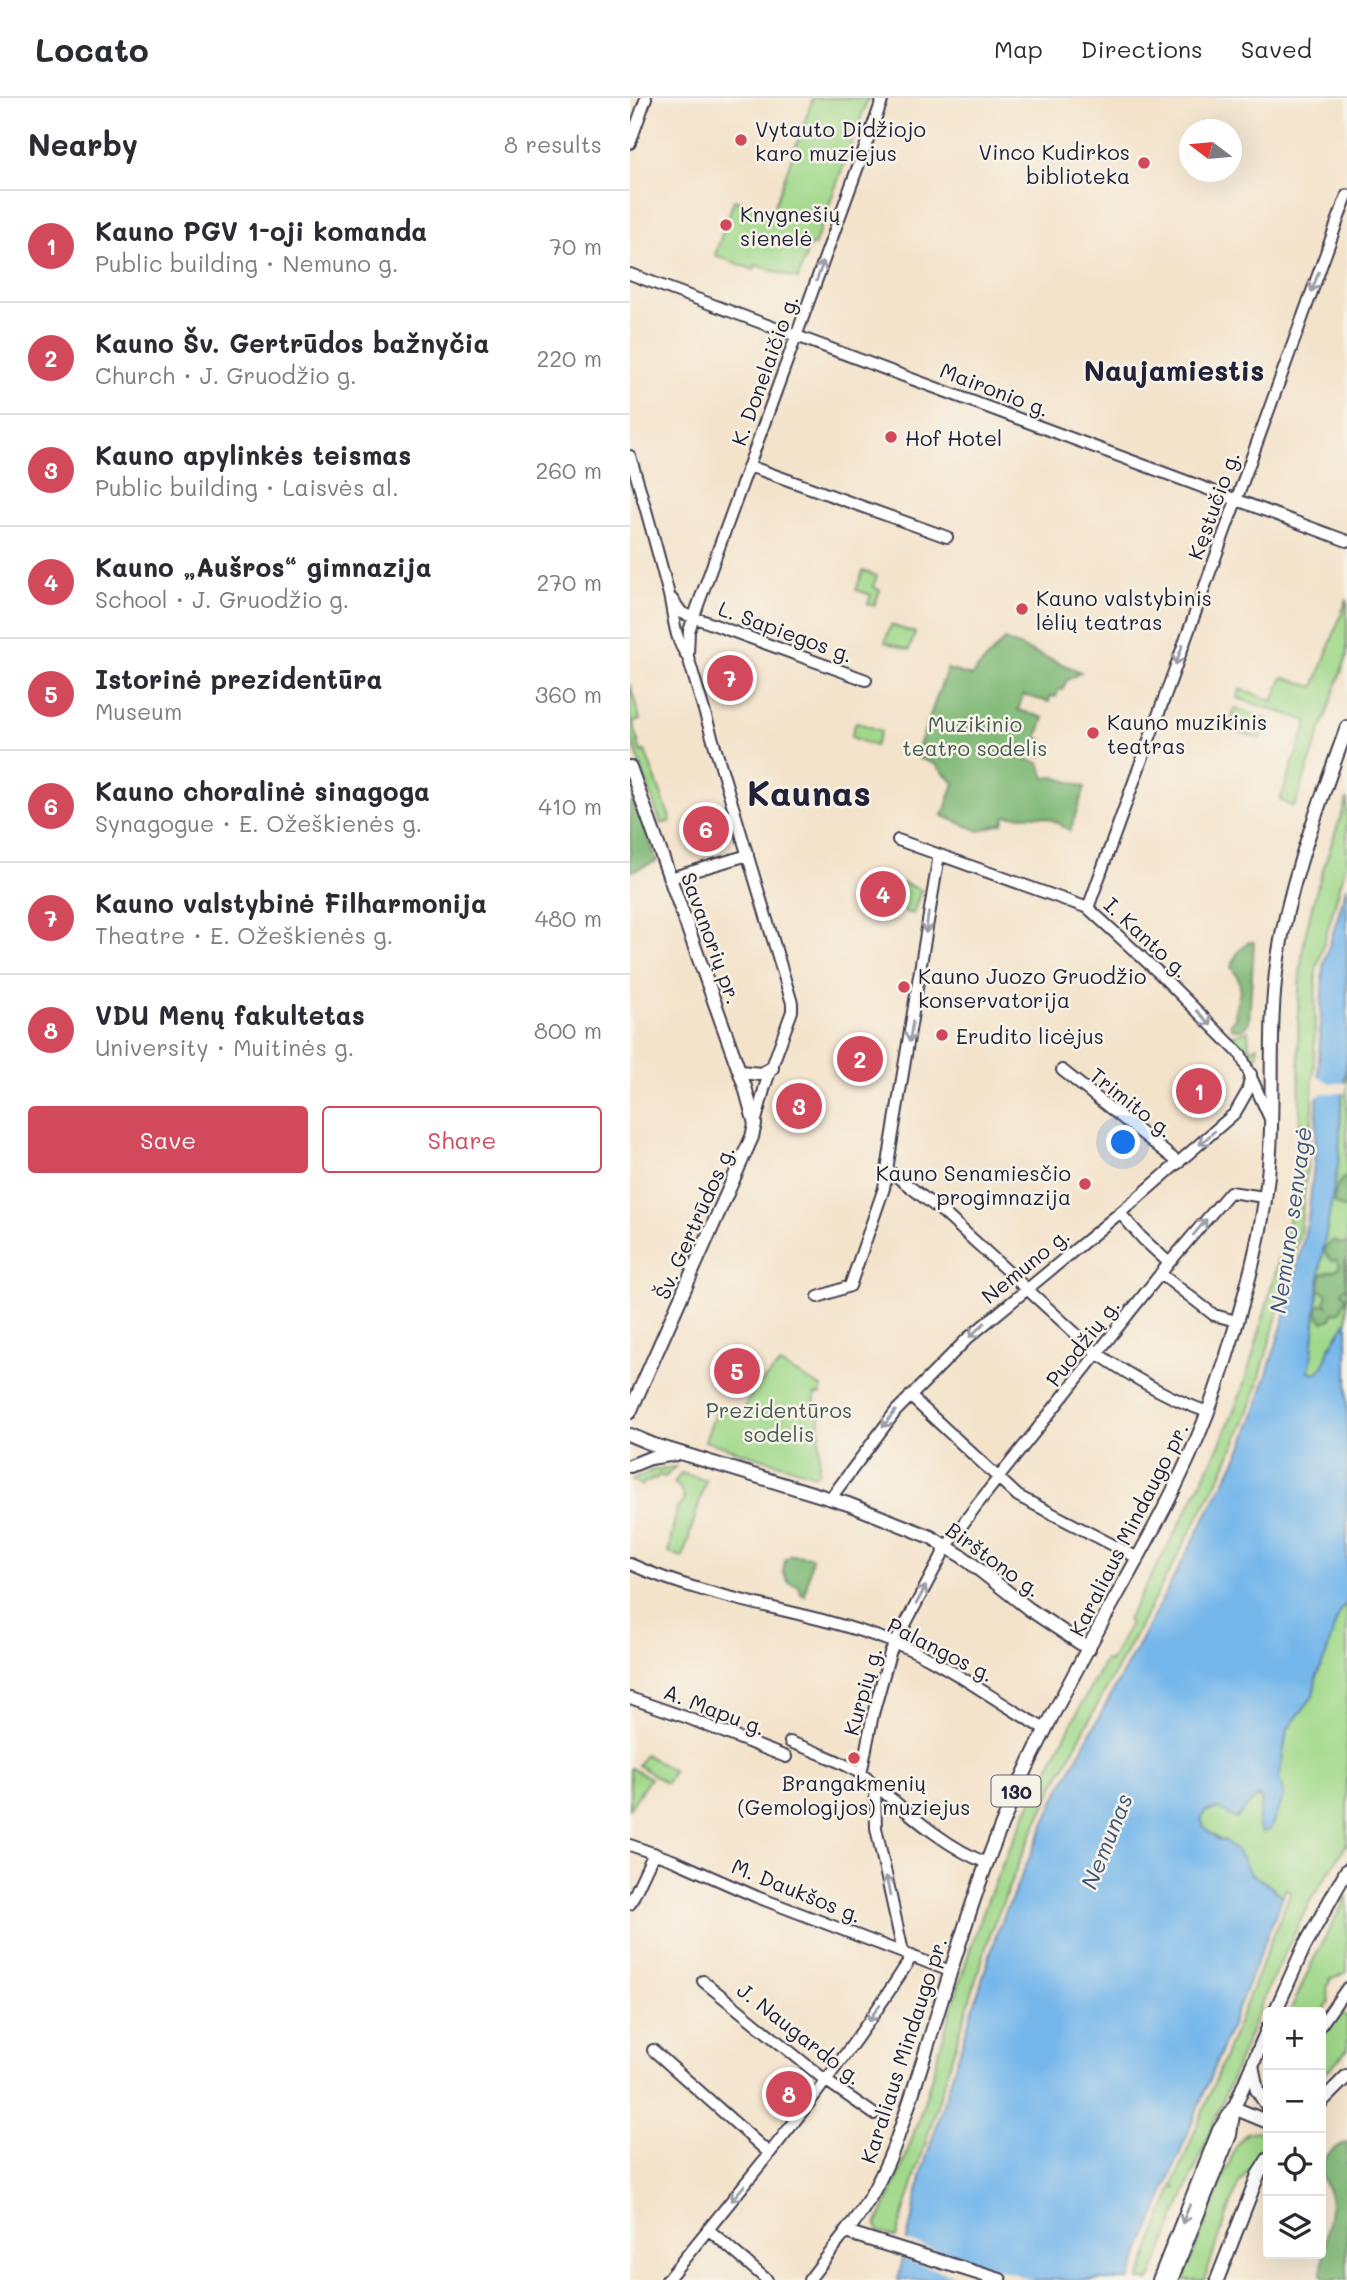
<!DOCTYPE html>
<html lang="en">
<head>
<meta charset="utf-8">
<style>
  body { margin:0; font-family:Mali,sans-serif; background:#f2f2f3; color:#2b2b33 }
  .controls { position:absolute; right:21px; bottom:21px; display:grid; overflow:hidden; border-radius:7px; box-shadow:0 7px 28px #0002 }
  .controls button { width:63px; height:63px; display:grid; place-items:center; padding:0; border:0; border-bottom:2px solid #e1e1e2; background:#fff; color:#2b2b33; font:35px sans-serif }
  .compass { position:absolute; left:549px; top:21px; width:63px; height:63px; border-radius:50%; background:#fff; box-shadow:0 7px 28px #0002; rotate:286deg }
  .you { position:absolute; left:494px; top:1045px; width:24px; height:24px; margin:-18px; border:5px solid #fff; border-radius:50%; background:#1a73e8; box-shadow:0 0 0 10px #1a73e833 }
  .badge { display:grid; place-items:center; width:46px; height:46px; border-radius:50%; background:#d1495b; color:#fff; font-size:23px; font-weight:700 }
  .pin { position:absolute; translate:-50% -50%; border:4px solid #fff; box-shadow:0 2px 7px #0006 }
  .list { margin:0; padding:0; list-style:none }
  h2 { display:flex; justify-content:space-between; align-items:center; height:91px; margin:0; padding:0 28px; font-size:30px }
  h2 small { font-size:23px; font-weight:400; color:#7c7c81 }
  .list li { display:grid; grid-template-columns:46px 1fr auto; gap:21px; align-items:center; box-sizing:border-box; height:112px; padding:0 28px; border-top:2px solid #e1e1e2 }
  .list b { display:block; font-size:26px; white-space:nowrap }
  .list p { margin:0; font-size:23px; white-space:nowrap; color:#7c7c81 }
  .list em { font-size:23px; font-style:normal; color:#7c7c81 }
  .actions { display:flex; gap:14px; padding:21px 28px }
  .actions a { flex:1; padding:16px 0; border:2px solid #d1495b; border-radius:7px; text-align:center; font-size:24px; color:#d1495b }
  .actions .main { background:#d1495b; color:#fff }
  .icon { flex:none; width:38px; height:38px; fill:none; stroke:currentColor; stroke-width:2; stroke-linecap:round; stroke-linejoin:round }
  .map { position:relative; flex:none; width:717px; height:2182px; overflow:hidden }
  header { display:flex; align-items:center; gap:42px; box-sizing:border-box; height:98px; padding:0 35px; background:#fff; border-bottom:2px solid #e1e1e2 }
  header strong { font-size:33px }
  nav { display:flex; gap:38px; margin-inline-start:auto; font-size:24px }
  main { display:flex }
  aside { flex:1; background:#fff }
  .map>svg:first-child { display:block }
</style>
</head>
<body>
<header>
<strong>Locato</strong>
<nav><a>Map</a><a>Directions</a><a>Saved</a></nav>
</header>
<main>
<aside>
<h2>Nearby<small>8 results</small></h2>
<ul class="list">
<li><span class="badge">1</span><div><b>Kauno PGV 1-oji komanda</b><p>Public building · Nemuno g.</p></div><em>70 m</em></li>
<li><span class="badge">2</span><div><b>Kauno Šv. Gertrūdos bažnyčia</b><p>Church · J. Gruodžio g.</p></div><em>220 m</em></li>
<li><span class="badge">3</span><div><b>Kauno apylinkės teismas</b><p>Public building · Laisvės al.</p></div><em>260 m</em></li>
<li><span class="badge">4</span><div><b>Kauno „Aušros“ gimnazija</b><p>School · J. Gruodžio g.</p></div><em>270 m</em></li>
<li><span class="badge">5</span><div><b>Istorinė prezidentūra</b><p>Museum</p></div><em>360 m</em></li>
<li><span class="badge">6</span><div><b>Kauno choralinė sinagoga</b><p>Synagogue · E. Ožeškienės g.</p></div><em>410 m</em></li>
<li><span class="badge">7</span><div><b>Kauno valstybinė Filharmonija</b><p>Theatre · E. Ožeškienės g.</p></div><em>480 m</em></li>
<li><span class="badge">8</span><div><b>VDU Menų fakultetas</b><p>University · Muitinės g.</p></div><em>800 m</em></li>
</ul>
<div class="actions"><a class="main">Save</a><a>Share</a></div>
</aside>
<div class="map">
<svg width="717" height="2182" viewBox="0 0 717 2182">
  <rect width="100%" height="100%" fill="#f7f3e8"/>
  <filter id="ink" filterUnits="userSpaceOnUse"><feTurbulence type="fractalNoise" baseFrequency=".0143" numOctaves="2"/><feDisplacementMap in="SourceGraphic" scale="14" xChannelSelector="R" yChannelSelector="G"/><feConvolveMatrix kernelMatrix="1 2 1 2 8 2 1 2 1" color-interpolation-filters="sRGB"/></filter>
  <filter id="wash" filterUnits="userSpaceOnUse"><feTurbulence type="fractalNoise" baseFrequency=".00686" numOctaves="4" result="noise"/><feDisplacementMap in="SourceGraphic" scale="28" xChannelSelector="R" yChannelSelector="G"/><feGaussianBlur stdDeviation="1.57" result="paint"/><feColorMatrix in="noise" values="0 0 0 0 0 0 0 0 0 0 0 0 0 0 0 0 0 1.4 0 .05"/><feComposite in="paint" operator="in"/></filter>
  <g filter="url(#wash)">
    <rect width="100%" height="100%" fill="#f4e3cb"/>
    <!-- green -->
    <path fill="#a1d98b" stroke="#627e63" stroke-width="2" d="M183,0H238L184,148L180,146L168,181L126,167L124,172L85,157L104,102L142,115Z
      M233,473L247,478L243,489L250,492L244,508L238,506L241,497L226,492Z
      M717,501V557L665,707L661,708L650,702L678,623L607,600L610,591L643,603L653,579L684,589Z
      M261,527L285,535L279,552L255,544Z
      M0,586L10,622L3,624L11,654L15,653L41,723L31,726L0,636Z
      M605,610L637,621L630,641L599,630Z
      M226,624L251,633L245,648L221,639Z
      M717,701V763L686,873L683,1011L670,1135L628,1286L616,1321L592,1375L425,1686L392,1757L361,1833L266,2140L249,2134L246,2127C251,2116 258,2105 262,2094C299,2005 318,1910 351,1820C384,1730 431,1647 475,1562L480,1564L500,1525L497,1522C533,1456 572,1390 601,1320C618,1280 629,1236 640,1194C650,1157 661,1118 666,1080C676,1007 662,932 672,858C679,805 700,751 717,701Z
      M273,785L291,792L283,816L264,810Z
      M618,933L619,949L622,952L628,947L626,972L620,960L599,938Z
      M717,960V1223L699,1251L693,1269L686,1275L678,1273L681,1264L691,1164L709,1060L711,1008Z
      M150,1266L191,1289V1296H185V1306L190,1309L189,1373L186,1377L75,1343L87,1310L109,1317L125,1291Z
      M45,1369L35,1379L29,1377L26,1381L22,1380L19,1384H14L12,1388L2,1382L23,1372Z
      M51,1375L76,1382L53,1459L38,1455L47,1410C59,1404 53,1391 44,1385Z
      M717,1505V1746L679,1805L640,1886L520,2182H509L542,2091L546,2090L543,2088L661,1793L655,1791L653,1798C641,1790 633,1781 620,1776L611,1758L573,1729L571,1721L575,1713L589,1711L627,1698L632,1703L628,1725L632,1734L654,1698L649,1680L657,1632L683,1598L687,1577L696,1557L705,1526L711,1512Z
      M15,1656L43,1673L36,1685L8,1667Z
      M1,1670L20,1680L0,1710V1672Z
      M717,1798V1874L700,1882L697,1891L699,1903L691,1917V1914H660L683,1863Z
      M706,1910L717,1918V1952L691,1980V1934Z
      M627,2033L634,2039V2050L608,2087L574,2182H553L607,2046L617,2035Z"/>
    <!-- forest -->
    <path fill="#80b977" stroke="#516e59" stroke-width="2" d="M374,542L451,574L436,583L433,592L429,591L426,599L420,598L419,604L393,597L388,612L414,620L407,640L413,642L411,650L415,652L412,659L394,653L392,660L409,665L415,680L424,679L455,689L440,733C412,713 408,718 375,718L373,725L349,733L313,718L324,685L305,666L285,659L317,571L341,578Z
      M4,703L27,763L0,774V704Z
      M619,844H624L619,924L613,931H602L600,925L605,920C605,895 619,893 601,869L608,854Z
      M717,1078V1109L712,1110L704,1104C705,1092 707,1084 717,1078Z
      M704,1142L710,1146L717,1145V1163H715L717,1189L712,1193L716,1200L710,1214L703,1215L701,1221L693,1224L689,1218L687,1208L692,1206L698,1208L695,1203L697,1196L689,1192L691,1176L706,1172L710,1168L707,1161L703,1163L697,1158L694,1151Z
      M162,1457L182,1459L175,1498L171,1496L169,1488L159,1485L153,1474L155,1462Z
      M717,2044V2182H697L691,2177L701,2104C700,2094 694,2087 692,2077C688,2061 704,2049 717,2044Z"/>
    <!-- water -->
    <path fill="#76b7eb" stroke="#4c6c93" stroke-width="2" d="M717,788V960L711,1008L709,1060L691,1164L681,1264L678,1273L686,1275L693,1269L699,1251L717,1223V1505L711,1512L705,1526L696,1557L687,1577L683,1598L657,1632L649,1680L654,1698L640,1731L632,1735L628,1725L632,1703L628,1698L606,1721L589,1711L575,1713L571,1721L574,1729L588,1742H595L611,1758L620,1776C633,1781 641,1790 653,1798L499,2182H268L294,2067L368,1831L428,1695L515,1534L610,1354L624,1318L659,1205L678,1121L685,1057L693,868Z"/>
    <!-- pier -->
    <path fill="#f4e3cb" d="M684,976L700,985H717L716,995H693L683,1001Z
      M273,2142L403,2182H339L269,2160Z"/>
  </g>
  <g filter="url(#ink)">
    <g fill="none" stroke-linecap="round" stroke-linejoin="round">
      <!-- minor casing -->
      <g stroke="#423f51" stroke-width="14">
        <path id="minor" d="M0,45L16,0
          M0,176L717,443
          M0,358C14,402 26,448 38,493C44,515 43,540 58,559L162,905V913L135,988L125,1026
          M119,368L317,439
          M41,500L52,515L236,582
          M58,556L59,533L68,507L253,0
          M268,742L458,810L529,875L611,957L641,1023
          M40,780L118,757
          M458,810L717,97
          M432,972L549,1065
          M257,1071L315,1116L468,1256C502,1279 539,1301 578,1314
          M490,1115L512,1140L539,1165
          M531,1176L584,1217L606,1223
          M188,1199L220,1188L254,1090L309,757
          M280,1298L388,1398L508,1460
          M200,1401L266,1313L338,1240L503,1104L605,1015L617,994L621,976
          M0,1466C82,1503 173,1511 257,1542C314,1562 362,1602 415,1631
          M0,1600L58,1620L156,1659
          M160,1644C180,1651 223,1668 238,1681C273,1710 314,1749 357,1765
          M231,1676L243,1616L260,1555L317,1448L346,1408L539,1165L600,1094L634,1099
          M245,1689L246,1730L273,1854
          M0,1747L45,1763L127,1799L320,1873
          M0,1806L24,1755
          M73,1883L195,1982L244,2016
          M691,1927L717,1890
          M23,1952L139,2055
          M78,2131L137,2182
          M37,2182C122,2077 210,1973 282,1858
          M179,2182L216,2134"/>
      </g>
      <!-- major casing -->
      <g stroke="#423f51" stroke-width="16">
        <path id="major" d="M0,669L115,989L125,1026L122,1039L0,1314
          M110,974L131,976L142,970
          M0,1337L24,1347L218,1406L301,1439L333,1459L399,1511L459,1551
          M0,1368L20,1360L46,1356
          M645,1914L674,1849L717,1772
          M622,1967L627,1992L638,2009
          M691,2004L717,1978
          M604,2010L638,2024
          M370,2182L216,2134C258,2083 274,2021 294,1959C314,1895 333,1830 356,1767C390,1674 438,1586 486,1499C527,1426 567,1354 592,1273C614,1203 636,1128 640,1053C644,990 638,923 648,860C660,780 690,705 717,629
          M529,2182L589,2032L604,2010L638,1930
          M541,2182L600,2037L603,2016
          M587,2182L628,2077L638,2061"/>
      </g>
      <!-- minor -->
      <use href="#minor" stroke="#fff" stroke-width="10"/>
      <!-- major -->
      <use href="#major" stroke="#fff" stroke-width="12"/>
    </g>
    <!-- one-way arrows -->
    <defs><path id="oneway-shaft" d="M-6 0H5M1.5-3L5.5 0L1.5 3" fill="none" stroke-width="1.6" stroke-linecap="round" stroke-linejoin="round" transform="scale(1.75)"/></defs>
    <g stroke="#9c9ca7">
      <use href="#oneway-shaft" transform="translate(190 173) rotate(-70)"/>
      <use href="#oneway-shaft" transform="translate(685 184) rotate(110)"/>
      <use href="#oneway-shaft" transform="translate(549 557) rotate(110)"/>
      <use href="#oneway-shaft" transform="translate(297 825) rotate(98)"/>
      <use href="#oneway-shaft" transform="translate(574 920) rotate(45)"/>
      <use href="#oneway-shaft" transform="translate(281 934) rotate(99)"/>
      <use href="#oneway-shaft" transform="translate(577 1040) rotate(138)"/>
      <use href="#oneway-shaft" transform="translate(570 1129) rotate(-50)"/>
      <use href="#oneway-shaft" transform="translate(347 1232) rotate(137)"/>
      <use href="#oneway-shaft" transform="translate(259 1321) rotate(128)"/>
      <use href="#oneway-shaft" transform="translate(291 1497) rotate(-62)"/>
      <use href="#oneway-shaft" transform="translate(258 1788) rotate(-101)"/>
      <use href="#oneway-shaft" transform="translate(244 1915) rotate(125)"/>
      <use href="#oneway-shaft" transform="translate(108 2095) rotate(130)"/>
      <use href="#oneway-shaft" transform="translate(556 2116) rotate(112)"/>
    </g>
  </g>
  <!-- markers -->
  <g fill="#d1495b" stroke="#f7f3e8" stroke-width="2.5">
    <circle cx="111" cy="42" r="7"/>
    <circle cx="514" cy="65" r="7"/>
    <circle cx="96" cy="127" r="7"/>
    <circle cx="261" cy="339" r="7"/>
    <circle cx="392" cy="511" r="7"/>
    <circle cx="463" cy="635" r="7"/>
    <circle cx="274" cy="889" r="7"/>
    <circle cx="312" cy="937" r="7"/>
    <circle cx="455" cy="1086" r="7"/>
    <circle cx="224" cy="1660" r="7"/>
  </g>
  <g text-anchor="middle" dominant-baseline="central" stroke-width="5" stroke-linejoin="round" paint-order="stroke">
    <!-- shield labels -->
    <rect fill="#f7f3e8" stroke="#62616f" stroke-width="2" x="361.5" y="1677.5" width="49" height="31" rx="5"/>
    <g font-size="19" font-weight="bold" fill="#22223b">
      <text x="386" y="1693">130</text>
    </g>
    <!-- poi labels -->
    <g font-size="21" fill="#22223b" stroke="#f7f3e8" text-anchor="start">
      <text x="125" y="30">Vytauto Didžiojo<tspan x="125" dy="24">karo muziejus</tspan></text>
      <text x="500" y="53" text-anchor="end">Vinco Kudirkos<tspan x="500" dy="24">biblioteka</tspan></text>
      <text x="110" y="115">Knygnešių<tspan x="110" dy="24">sienelė</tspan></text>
      <text x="275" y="339">Hof Hotel</text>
      <text x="406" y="499">Kauno valstybinis<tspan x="406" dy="24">lėlių teatras</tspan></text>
      <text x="477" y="623">Kauno muzikinis<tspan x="477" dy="24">teatras</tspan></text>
      <text x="288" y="877">Kauno Juozo Gruodžio<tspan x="288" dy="24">konservatorija</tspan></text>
      <text x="326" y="937">Erudito licėjus</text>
      <text x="441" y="1074" text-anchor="end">Kauno Senamiesčio<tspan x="441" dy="24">progimnazija</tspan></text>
      <text x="224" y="1684" text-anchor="middle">Brangakmenių<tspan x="224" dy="24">(Gemologijos) muziejus</tspan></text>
    </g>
    <!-- street labels -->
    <g font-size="21" fill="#22223b" stroke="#f7f3e8">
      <text transform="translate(134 272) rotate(-70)">K. Donelaičio g.</text>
      <text transform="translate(365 291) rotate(21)">Maironio g.</text>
      <text transform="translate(583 407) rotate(-70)">Kęstučio g.</text>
      <text transform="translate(156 533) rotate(20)">L. Sapiegos g.</text>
      <text transform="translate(517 839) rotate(43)">I. Kanto g.</text>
      <text transform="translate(82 840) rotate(70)">Savanorių pr.</text>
      <text transform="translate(502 1004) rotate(38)">Trimito g.</text>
      <text transform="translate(64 1124) rotate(-66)">Šv. Gertrūdos g.</text>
      <text transform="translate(395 1167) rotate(-39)">Nemuno g.</text>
      <text transform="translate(452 1244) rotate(-52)">Puodžių g.</text>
      <text transform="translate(498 1431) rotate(-63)">Karaliaus Mindaugo pr.</text>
      <text transform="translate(364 1461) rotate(36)">Birštono g.</text>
      <text transform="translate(311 1551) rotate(27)">Palangos g.</text>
      <text transform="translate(232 1593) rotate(-74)">Kurpių g.</text>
      <text transform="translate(85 1611) rotate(21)">A. Mapu g.</text>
      <text transform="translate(167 1792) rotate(22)">M. Daukšos g.</text>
      <text transform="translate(170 1935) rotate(38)">J. Naugardo g.</text>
      <text transform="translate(273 1952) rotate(-72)">Karaliaus Mindaugo pr.</text>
    </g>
    <!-- park labels -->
    <g font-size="21" fill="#485953" stroke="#f7f3e8">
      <text x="345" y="625">Muzikinio<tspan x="345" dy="24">teatro sodelis</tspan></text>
      <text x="149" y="1311">Prezidentūros<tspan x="149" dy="24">sodelis</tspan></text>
    </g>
    <!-- water labels -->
    <g font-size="23" font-style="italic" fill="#3f5679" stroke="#f7f3e8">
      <text transform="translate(660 1122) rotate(-82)">Nemuno senvagė</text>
      <text transform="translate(476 1743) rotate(-68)">Nemunas</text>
    </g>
    <!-- district labels -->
    <g font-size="28" font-weight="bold" fill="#22223b" stroke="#f7f3e8">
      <text x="544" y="272">Naujamiestis</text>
    </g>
    <!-- town labels -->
    <g font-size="35" font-weight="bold" fill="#22223b" stroke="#f7f3e8">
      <text x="179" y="694">Kaunas</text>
    </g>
  </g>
</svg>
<div class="controls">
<button>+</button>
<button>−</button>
<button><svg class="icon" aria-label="locate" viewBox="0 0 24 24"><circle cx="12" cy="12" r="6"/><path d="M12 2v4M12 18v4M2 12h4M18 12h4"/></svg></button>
<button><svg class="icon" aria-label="layers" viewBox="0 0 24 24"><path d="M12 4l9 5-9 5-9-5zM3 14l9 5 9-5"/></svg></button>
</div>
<svg class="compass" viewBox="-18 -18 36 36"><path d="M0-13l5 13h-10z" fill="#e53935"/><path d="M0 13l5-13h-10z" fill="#7c7c81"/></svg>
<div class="you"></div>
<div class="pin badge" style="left:569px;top:993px">1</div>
<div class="pin badge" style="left:230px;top:961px">2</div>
<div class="pin badge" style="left:169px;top:1008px">3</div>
<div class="pin badge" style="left:253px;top:796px">4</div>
<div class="pin badge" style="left:107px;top:1273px">5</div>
<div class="pin badge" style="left:76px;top:731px">6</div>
<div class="pin badge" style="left:100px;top:580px">7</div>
<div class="pin badge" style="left:159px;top:1996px">8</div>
</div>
</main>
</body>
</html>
